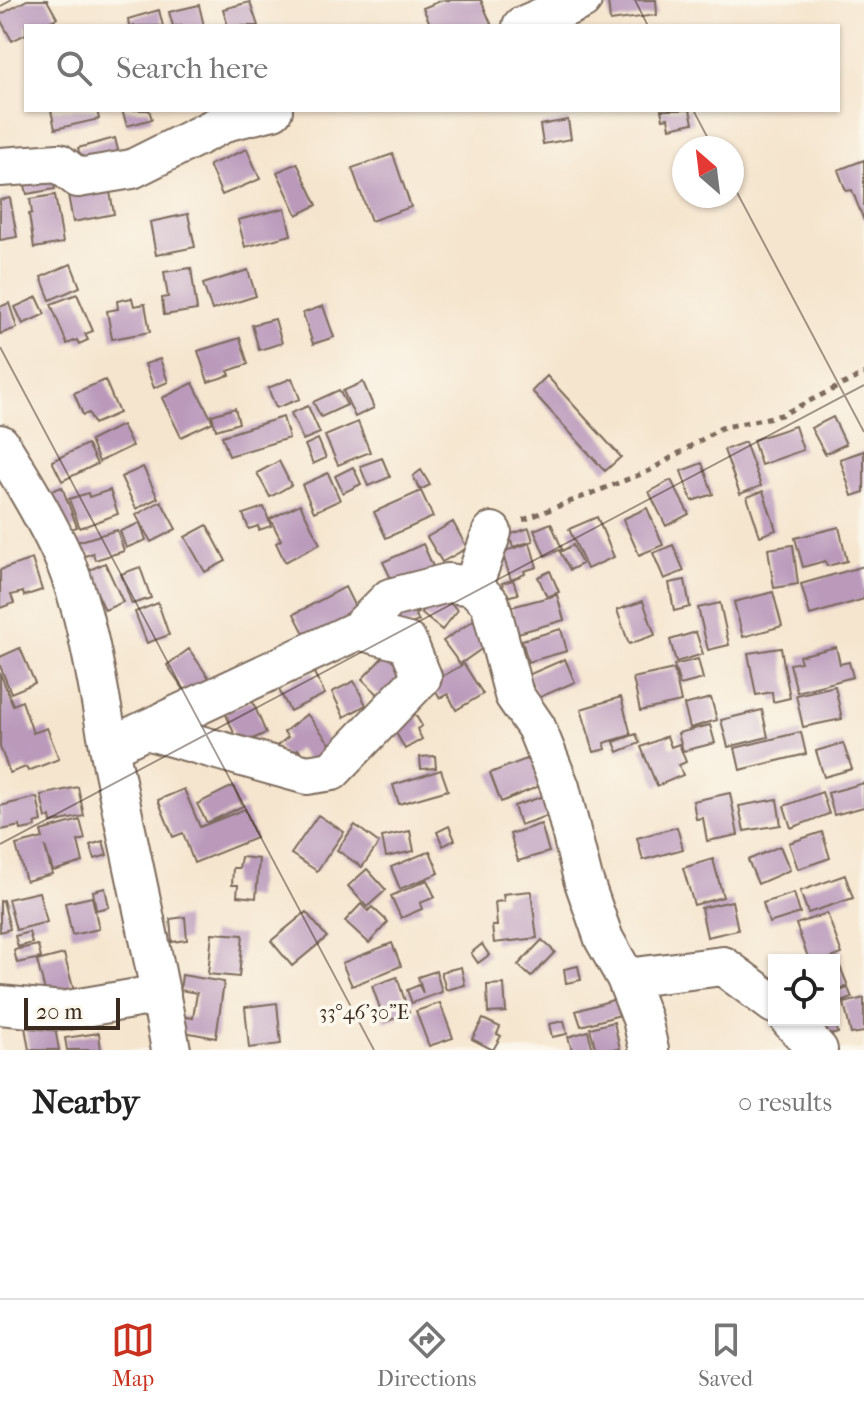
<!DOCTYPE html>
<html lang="en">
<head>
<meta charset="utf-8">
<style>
  body { margin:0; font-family:"IM FELL French Canon",serif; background:#f6f6f6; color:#222 }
  .controls { position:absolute; right:24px; bottom:24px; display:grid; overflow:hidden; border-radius:0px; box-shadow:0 2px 6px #0004 }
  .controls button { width:72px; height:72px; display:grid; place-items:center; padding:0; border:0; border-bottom:2px solid #e0e0e0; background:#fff; color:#222; font:40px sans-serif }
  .compass { position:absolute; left:672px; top:136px; width:72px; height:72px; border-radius:50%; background:#fff; box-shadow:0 2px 6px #0004; rotate:332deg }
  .scale { position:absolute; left:24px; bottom:20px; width:96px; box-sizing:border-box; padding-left:8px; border:4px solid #3b2a1e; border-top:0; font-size:22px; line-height:28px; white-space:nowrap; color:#3b2a1e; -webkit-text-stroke:6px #fbf7ec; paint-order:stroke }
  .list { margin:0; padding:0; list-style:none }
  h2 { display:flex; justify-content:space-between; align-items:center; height:104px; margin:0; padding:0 32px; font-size:34px }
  h2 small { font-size:26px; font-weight:400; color:#767676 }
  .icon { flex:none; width:44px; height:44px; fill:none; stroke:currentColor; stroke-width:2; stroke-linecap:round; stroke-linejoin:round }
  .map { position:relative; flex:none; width:864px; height:1050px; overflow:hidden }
  .search { position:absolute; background:#fff; box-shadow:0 2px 6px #0004; left:24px; right:24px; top:24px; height:88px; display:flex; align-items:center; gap:20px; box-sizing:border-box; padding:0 28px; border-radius:0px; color:#767676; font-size:30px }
  .sheet { height:248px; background:#fff }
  nav { display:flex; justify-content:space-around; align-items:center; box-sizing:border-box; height:112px; border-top:2px solid #e0e0e0; background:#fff; font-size:22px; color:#767676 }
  nav a { display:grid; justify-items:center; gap:4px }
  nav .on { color:#c8321e }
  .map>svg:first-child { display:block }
</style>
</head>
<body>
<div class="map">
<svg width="864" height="1050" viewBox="0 0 864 1050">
  <rect width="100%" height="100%" fill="#fbf7ec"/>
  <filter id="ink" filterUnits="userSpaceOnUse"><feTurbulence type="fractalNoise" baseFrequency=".0125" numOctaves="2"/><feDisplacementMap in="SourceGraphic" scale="16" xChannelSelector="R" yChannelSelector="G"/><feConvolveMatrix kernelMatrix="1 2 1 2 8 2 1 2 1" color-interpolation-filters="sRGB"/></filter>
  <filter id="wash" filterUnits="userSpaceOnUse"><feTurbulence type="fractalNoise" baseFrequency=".006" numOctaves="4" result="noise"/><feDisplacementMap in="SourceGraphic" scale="32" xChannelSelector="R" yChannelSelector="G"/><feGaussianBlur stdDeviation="1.8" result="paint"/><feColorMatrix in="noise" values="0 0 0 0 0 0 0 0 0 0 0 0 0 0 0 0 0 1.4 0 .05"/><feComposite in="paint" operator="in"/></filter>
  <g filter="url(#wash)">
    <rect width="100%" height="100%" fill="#f5e5ce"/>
    <g id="blocks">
      <!-- building -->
      <path fill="#ba99bb" d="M27,0H47L57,18L41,26H26V34L12,41L0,19V15Z
        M443,0H481L492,26H431L423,8Z
        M608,0H656L657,15L610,21Z
        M250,2L258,26H228L223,9Z
        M199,5L204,26H173L169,12Z
        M159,10L163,26H129L128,19Z
        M51,110H97L99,119L55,129Z
        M122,110H149L152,119L127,126Z
        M661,110H690L693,123L670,128L668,118L663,119Z
        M568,120L571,139L543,144L540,125Z
        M115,138L121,163L84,173L78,148Z
        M247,149L260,179L222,195L209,165Z
        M393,154L411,207L371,221L352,168Z
        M864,160V221L852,190L846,191L838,170Z
        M297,163L317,205L297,215L277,172Z
        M51,171L55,189L27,194L23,176Z
        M108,181L114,214L73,222L67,189Z
        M55,195L63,243L34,248L29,214L32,213L30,199Z
        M10,198L17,237L0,240V200Z
        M285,208L291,235L245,247L238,220Z
        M188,214L195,247L156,255L150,222Z
        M71,264L80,287L50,300L41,277Z
        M191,268L197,310L164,315L162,298L168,297L164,272Z
        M248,270L256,296L212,310L203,284Z
        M77,294L93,331L85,334L88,340L79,344L77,340L67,344L51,304Z
        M37,297L45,314L23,324L15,307Z
        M132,298L134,306L145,304L150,332L112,339L107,311L118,309L117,301Z
        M9,303L17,328L0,334V307Z
        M323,306L334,337L313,344L303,313Z
        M275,319L282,343L259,350L252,325Z
        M240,338L248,364L228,371L230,375L208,382L198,351Z
        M160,359L168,382L154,388L145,364Z
        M547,376L621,457L605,471L532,391Z
        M292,378L300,399L276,408L268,388Z
        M105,380L119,413L94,424L89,413L83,415L74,393Z
        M363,382L374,408L355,417L343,391Z
        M193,383L213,422L181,437L162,398Z
        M339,390L347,405L321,417L313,402Z
        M308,406L320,433L303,440L291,413Z
        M235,408L239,423L216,430L212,415Z
        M283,417L289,438L229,456L222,436Z
        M833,417L846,444L825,454L811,428Z
        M358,422L370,452L338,465L325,436Z
        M122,425L132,446L99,462L90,441Z
        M795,426L803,450L761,465L753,440Z
        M318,439L326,458L313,464L305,445Z
        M745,442L761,486L740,494L724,450Z
        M87,444L97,464L62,481L52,461Z
        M864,451V492L852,496L840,459Z
        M382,458L390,477L368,486L360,466Z
        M279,461L291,485L270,497L257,473Z
        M702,463L713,494L692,501L681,471Z
        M143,467L158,498L136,509L121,477Z
        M353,467L361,484L343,493L335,476Z
        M421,470L430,485L420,490L413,476Z
        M328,473L340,500L314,512L302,485Z
        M671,480L689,514L666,526L649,492Z
        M62,487L77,527L63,532L48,492Z
        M110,490L118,514L80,528L69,499L88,493L89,497Z
        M421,491L433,517L386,538L374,512Z
        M763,491L776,530L760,536L747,497Z
        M161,501L176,529L151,542L136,515Z
        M300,504L320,544L285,562L276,543L281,540L270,519Z
        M264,507L271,526L259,530L258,526L249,529L243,514Z
        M647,508L663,545L639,555L623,519Z
        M597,517L614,557L587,569L569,529Z
        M453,522L467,548L442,562L427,537Z
        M140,523L146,540L126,548L120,531Z
        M551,523L562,549L545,556L534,530Z
        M207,525L226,561L205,572L185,537Z
        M839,527L847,561L827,566L825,561L803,567L795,538Z
        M529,528L533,541L513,547L509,535Z
        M117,530L124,551L95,560L93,553L82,557L77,542Z
        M530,543L537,567L524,571L525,574L511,580L502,552Z
        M423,544L435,571L396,589L383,562Z
        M573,545L582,564L570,570L560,552Z
        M673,545L684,571L664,579L653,553Z
        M793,545L798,584L774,588L768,549Z
        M32,559L42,590L24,596L23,592L11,595L14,603L0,608V570Z
        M105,563L123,602L105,610L87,571Z
        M864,566V599L810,615L801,584Z
        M140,567L151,598L132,604L121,574Z
        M550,571L559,592L547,597L538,577Z
        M513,580L518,594L506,597L502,583Z
        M685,580L690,607L674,611L669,583Z
        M345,587L360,617L309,643L294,614Z
        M773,592L782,626L743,637L734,602Z
        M438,593L458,610L442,630L421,613Z
        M557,595L564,620L518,633L511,607Z
        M413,599L418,613L415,614L419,621L394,631L385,611Z
        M643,601L655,635L629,644L617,610Z
        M158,603L169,635L147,643L135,612Z
        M720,603L729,645L708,650L698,608Z
        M474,620L490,643L460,664L443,641Z
        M561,629L567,651L528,662L522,640Z
        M696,632L703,654L676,662L670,640Z
        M836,647L840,664L849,662L853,677L797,692L790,664L801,662L799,656Z
        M20,648L35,683L11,693L0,666V657Z
        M781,648L790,698L773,702L772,692L756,695L748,653Z
        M189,649L209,678L187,694L167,665Z
        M386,654L407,674L383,699L362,679Z
        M565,659L575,682L538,698L528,675Z
        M698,659L703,679L680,685L674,665Z
        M464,664L483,694L456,710L448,694L440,698L431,683Z
        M674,669L681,702L640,711L633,678Z
        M313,671L325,694L290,711L278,688Z
        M0,673L13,705L22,701L33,733L47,728L59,759L28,771L26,767L10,773L0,747Z
        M354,681L366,705L344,717L332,692Z
        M835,686L842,719L803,727L796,695Z
        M621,697L631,735L604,743L606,749L594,752L581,709Z
        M711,698L717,720L690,728L684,705Z
        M252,700L266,733L239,745L225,712Z
        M412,709L422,726L417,729L422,739L405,749L390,722Z
        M762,710L768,737L728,747L721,720Z
        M307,714L335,750L313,768L298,749L286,758L277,746L288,737L284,732Z
        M710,725L715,743L683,751L678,733Z
        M801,732L806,754L740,770L735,748Z
        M636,734L640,743L618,752L614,742Z
        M667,736L671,747L679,744L686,762L679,765L683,775L657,786L641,747Z
        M843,743L852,769L824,777L816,751Z
        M537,755L547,783L501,802L490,773Z
        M435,756L436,768L421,769L420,757Z
        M441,770L448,790L399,804L393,785Z
        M864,783V807L834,815L828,793Z
        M233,786L243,806L207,823L197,804Z
        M78,787L84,816L51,823L50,817L46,818L41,795Z
        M184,789L200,827L245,809L256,838L194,863L183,833L173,837L158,800Z
        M822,792L829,814L791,828L784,806Z
        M730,793L738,835L707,841L703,818L696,819L693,801Z
        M544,796L550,815L520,825L514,806Z
        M37,797L42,821L35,823L36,827L21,830L20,826L1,830L0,806Z
        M777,799L781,825L744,831L739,806Z
        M318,815L344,832L317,871L291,854Z
        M80,820L85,839L78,841L83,862L53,871L45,846L52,874L26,881L16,845L43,838L41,831Z
        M541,824L549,852L518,861L510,834Z
        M355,825L379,843L362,867L337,850Z
        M449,826L455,840L443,846L437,832Z
        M677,827L683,849L643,860L637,838Z
        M410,831L414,851L386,857L382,837Z
        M822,832L830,858L798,869L789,843Z
        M103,841L107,855L95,859L90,845Z
        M780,846L790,870L758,884L748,860Z
        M430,851L439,873L400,889L391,867Z
        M241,857L259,859L256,898L237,896L238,885H232L233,868H239Z
        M713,859L723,897L694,905L683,868Z
        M367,869L386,890L367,907L348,886Z
        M845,875L853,898L808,913L800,891Z
        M427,880L435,897L420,903L422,909L401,918L391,896Z
        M105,888L109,907L96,910L93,891Z
        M531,891L537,938L494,943L492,926H497L495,902L504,901L503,894Z
        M39,892L47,922L16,930L8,899Z
        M794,893L800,913L769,923L763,903Z
        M92,897L99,929L72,935L65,903Z
        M3,900L10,929L0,932V901Z
        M732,901L738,930L707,937L701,908Z
        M361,904L368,911L372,907L388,922L369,943L345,921Z
        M306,912L327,937L292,966L271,941Z
        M827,913L842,954L826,960H809L796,924Z
        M185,917L187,940L172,942L170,919Z
        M29,932L32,943L18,947L15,936Z
        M212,933L243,935L239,977L208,974Z
        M542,940L555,952L531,977L518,965Z
        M392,943L401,966L352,986L342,963Z
        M482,944L489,955L478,963L471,953Z
        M38,945L41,958L17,963L14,950Z
        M64,954L75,995L48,1002L37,961Z
        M837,959L848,986L834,992V960Z
        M578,966L581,980L566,983L564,969Z
        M461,967L465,985L446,990L441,972Z
        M436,971L442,992L412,1003L407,990L419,985L423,993L418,977Z
        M182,975L224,982L216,1038L179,1031L181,1016L193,1018L197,993L180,990Z
        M397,977L409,1013L385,1022L372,986Z
        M504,984L506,1012L488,1013L487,985Z
        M848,988L852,998L834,1005V993Z
        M864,998V1032L851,1034L844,1003Z
        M616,999L620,1015L581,1026L576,1011Z
        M277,1003L281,1044L249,1048L245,1007Z
        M440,1003L453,1038L429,1046L416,1011Z
        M483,1019L500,1027L497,1034L501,1036L493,1050L472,1039Z
        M814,1020H835L838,1033L818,1038Z
        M564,1021L567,1034L552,1037L549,1024Z
        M54,1022L59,1050H29L25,1027Z
        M614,1022L620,1049L596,1050L590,1028Z
        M588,1031L593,1050H572L568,1037Z
        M99,1033L101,1050H67L65,1038Z"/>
    </g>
  </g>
  <g filter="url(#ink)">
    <use href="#blocks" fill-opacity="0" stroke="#7c6b5c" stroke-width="2"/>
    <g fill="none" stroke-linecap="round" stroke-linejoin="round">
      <!-- street casing -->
      <g stroke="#7c6b5c" stroke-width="42">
        <path id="street" d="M522,26L582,0
          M0,167L59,163L78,178L132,169L228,121L273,110
          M0,444C24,482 47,520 65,561C93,631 100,708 116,781C134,871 155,960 171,1050
          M473,586L492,532
          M146,730L307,775L332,771L422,677L408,643L358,630
          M109,747L358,630L390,598L448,583L473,586L490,603L514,695L536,727L560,787L583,879L604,939L626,978L642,1019L649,1050
          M626,978L723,966L774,1004
          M0,1005L62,1011L161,994
          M790,1020L818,1050"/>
      </g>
      <!-- path -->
      <path stroke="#7c6b5c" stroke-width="5" stroke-dasharray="6 6" stroke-linecap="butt" d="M523,520L649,471L721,428L781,415L864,374"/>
      <!-- street -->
      <use href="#street" stroke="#fff" stroke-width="38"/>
    </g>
  </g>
  <!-- ticks -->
  <path fill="none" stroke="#3b2a1e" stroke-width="2" stroke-opacity="0.45" d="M635,0L648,26M0,6L11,0M693,110L713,148M732,183L864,432M0,347L374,1050M0,844L864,385"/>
  <g font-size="20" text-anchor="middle" fill="#3b2a1e" stroke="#fbf7ec" stroke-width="7" stroke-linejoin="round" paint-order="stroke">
    <text x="364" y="1019">33°46'30"E</text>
  </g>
</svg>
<div class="controls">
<button><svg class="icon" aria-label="locate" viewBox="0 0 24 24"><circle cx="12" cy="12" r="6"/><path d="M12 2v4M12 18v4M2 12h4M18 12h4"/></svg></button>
</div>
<svg class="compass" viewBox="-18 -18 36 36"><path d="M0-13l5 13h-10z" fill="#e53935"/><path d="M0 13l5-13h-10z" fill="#767676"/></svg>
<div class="scale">20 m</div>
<div class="search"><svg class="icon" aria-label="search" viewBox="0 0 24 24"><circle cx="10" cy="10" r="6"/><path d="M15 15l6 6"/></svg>Search here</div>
</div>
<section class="sheet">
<h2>Nearby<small>0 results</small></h2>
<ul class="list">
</ul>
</section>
<nav>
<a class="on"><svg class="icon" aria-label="map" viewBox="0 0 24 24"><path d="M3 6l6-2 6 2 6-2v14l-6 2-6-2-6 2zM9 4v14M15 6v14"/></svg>Map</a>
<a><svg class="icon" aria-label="directions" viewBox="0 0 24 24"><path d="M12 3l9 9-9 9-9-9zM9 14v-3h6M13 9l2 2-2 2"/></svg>Directions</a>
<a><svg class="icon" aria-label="saved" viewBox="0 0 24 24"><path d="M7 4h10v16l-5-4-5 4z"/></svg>Saved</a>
</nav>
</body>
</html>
